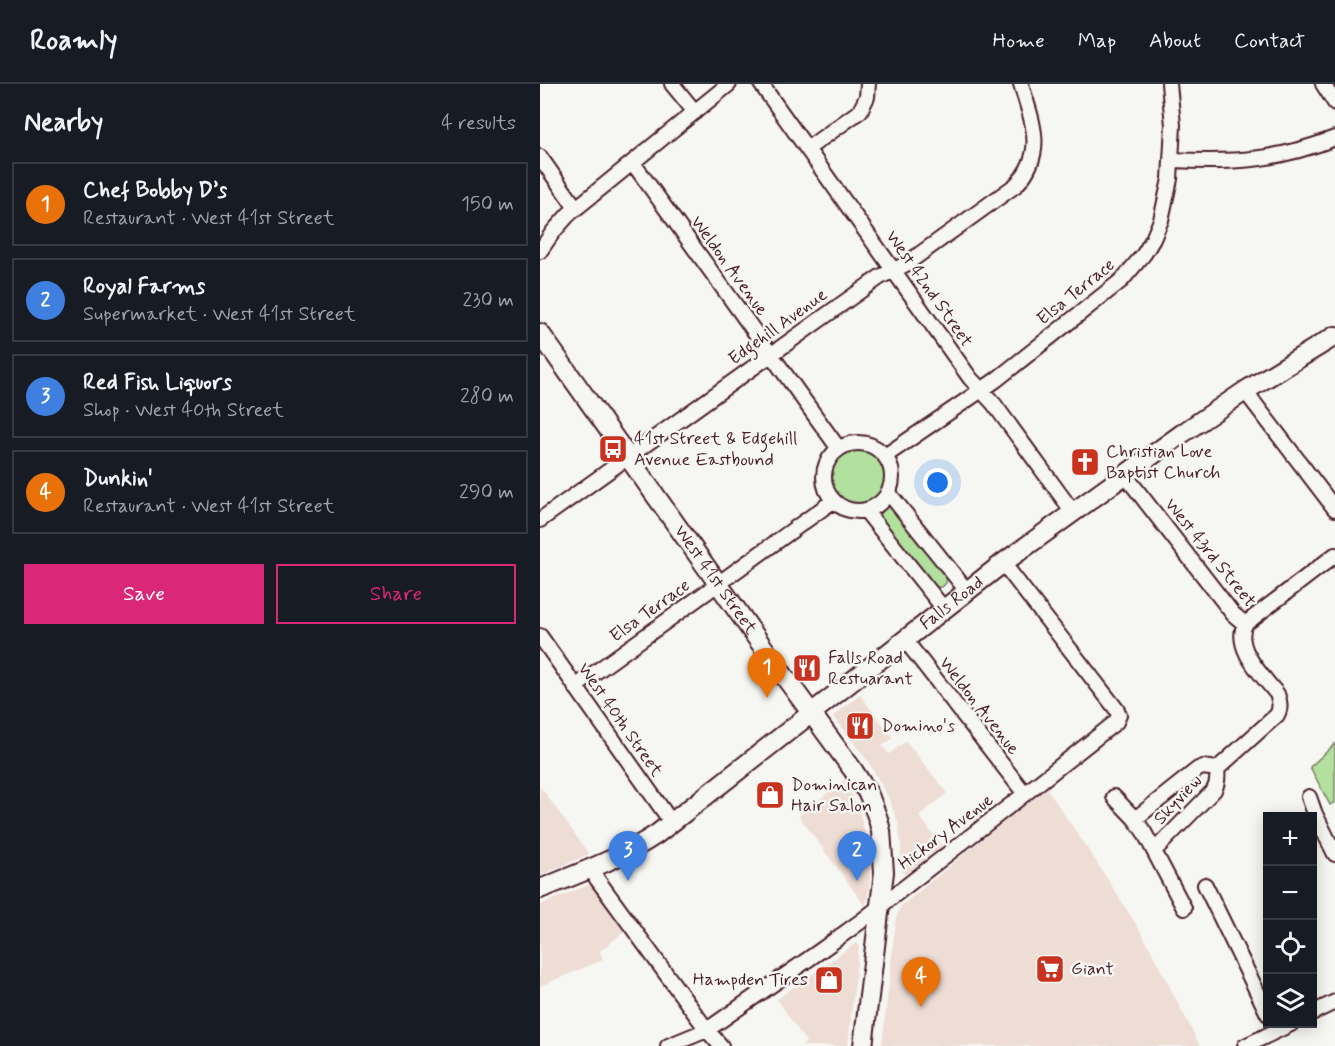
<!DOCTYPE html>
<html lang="en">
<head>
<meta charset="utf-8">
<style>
  body { margin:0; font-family:Mynerve,sans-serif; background:#242831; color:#f1f3f6 }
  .controls { position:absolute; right:18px; bottom:18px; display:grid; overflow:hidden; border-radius:0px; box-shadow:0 3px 15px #0003 }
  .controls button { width:54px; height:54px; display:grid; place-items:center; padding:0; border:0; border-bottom:2px solid #363941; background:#171b24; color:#f1f3f6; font:30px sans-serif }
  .you { position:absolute; left:398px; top:399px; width:21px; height:21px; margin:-15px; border:4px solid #fff; border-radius:50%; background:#1a73e8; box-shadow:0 0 0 9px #1a73e833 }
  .badge { display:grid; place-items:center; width:39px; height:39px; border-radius:50%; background:#db2777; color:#fff; font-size:20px; font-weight:700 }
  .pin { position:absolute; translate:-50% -50px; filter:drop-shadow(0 2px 3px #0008) }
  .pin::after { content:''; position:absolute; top:32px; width:21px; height:18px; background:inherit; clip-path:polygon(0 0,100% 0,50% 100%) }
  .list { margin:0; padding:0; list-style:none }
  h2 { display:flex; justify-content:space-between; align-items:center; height:78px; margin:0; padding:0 24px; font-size:26px }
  h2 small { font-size:20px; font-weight:400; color:#9ea1a6 }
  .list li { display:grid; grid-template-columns:39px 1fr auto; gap:18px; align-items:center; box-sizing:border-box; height:84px; margin:0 12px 12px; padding:0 12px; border:2px solid #363941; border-radius:0px }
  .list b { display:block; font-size:22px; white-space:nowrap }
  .list p { margin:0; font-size:20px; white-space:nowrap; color:#9ea1a6 }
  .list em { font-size:20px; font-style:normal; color:#9ea1a6 }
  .actions { display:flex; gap:12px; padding:18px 24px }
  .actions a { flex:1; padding:14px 0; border:2px solid #db2777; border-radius:0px; text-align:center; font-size:21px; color:#db2777 }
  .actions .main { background:#db2777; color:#fff }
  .icon { flex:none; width:33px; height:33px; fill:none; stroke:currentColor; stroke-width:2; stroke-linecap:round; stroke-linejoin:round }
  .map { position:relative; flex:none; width:795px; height:962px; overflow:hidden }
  header { display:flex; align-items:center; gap:36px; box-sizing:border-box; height:84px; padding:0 30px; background:#171b24; border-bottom:2px solid #363941 }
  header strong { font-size:28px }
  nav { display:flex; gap:33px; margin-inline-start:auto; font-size:21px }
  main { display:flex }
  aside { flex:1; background:#171b24 }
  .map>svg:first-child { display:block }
</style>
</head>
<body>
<header>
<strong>Roamly</strong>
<nav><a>Home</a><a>Map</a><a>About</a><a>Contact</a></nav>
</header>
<main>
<aside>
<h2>Nearby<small>4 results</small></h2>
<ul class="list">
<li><span class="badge" style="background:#e8710a">1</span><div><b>Chef Bobby D’s</b><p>Restaurant · West 41st Street</p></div><em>150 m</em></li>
<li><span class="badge" style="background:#3f7fe0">2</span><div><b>Royal Farms</b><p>Supermarket · West 41st Street</p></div><em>230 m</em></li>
<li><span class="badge" style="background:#3f7fe0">3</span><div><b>Red Fish Liquors</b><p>Shop · West 40th Street</p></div><em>280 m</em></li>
<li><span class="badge" style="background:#e8710a">4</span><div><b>Dunkin'</b><p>Restaurant · West 41st Street</p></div><em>290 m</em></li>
</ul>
<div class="actions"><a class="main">Save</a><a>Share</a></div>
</aside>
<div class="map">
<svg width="795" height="962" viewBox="0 0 795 962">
  <rect width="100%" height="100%" fill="#f6f6f2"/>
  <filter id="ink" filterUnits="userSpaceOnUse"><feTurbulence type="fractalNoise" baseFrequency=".0167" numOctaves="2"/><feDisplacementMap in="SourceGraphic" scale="12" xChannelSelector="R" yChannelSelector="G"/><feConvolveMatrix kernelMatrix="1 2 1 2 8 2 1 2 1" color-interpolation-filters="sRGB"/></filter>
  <g filter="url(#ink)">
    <!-- built -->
    <path fill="#eeddd5" d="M320,611L353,654L342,662L349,670L366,657L407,709L379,732L402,762L366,790L362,789L361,761L358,738L348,713L328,677L293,632Z
      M304,696L319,727L327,756L330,791L328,813L325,822L259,732Z
      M0,702L49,770L0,792Z
      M507,705L555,776L604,853L660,962H342L356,834L361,822L490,716Z
      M51,800L84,848L60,867L63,876L0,902V821Z
      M316,859L319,861L308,962H262L266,958L237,915Z"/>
    <!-- green -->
    <path fill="#b1e09f" stroke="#7e8065" stroke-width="1.5" d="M290 393a27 27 0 1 1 54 0a27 27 0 1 1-54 0Z
      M350,422L353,423L407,493L406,499L402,503H393L340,434C340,427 343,423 350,422Z
      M795,660V718L790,721L770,683Z"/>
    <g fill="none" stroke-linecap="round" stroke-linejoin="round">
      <!-- minor casing -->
      <g stroke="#4a1f2b" stroke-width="18">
        <path id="minor" d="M132,0L155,28
          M221,0L430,294L454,320L533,428
          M783,0L795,19
          M267,65L320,27L327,13L328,0
          M0,73L36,124
          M632,76C694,79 736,77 795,54
          M93,79L299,365
          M0,167L13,148L29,130L189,0
          M705,307L795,425
          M284 393a34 34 0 1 1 68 0a34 34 0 1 1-68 0Z
          M345,372L456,296L582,196L604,170L613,155L621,136L630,95L633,41L629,0
          M585,391L693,530L705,540
          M348,408L427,507
          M325,426L404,525
          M0,436L292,227L340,193L366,180L476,101C507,68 492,38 481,0
          M705,540L795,471
          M0,552L132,739
          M365,556L485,710
          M35,603L293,417
          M677,685L737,631C741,624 740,617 737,610C723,592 693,564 705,540
          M574,713L595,735L604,748L644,824
          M769,713L775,730L795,770
          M595,735L658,685L663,683L677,685
          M614,767L674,706C678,699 678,693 677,685
          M52,784L57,795L167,946L181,962
          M665,801L728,930
          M772,929L795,918
          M128,962L167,946L280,867L320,838L477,716L576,638L579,631L577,626L463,479
          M705,962L751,940"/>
      </g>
      <!-- secondary casing -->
      <g stroke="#4a1f2b" stroke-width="22">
        <g id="secondary">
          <path id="s1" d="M0,249L228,570L313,686L329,711L338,735L341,747L344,788L323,962"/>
          <path id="s2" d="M0,805C40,789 81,774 117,750L463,479L643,349L705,307L795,252"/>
        </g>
      </g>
      <!-- minor -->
      <use href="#minor" stroke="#f6f6f2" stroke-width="14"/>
      <!-- secondary -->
      <use href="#secondary" stroke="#f6f6f2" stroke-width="18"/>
    </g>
  </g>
  <!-- icons -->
  <defs>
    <g id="bus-square" transform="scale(1.5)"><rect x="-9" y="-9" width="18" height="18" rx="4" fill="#c8321e" stroke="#f6f6f2"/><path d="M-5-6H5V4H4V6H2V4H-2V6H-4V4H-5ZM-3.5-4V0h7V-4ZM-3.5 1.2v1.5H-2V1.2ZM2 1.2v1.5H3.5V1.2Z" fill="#fff"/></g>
    <g id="church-square" transform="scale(1.5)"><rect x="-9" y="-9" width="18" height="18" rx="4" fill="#c8321e" stroke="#f6f6f2"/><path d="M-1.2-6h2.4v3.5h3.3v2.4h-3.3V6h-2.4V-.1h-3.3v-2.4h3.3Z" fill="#fff"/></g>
    <g id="restaurant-square" transform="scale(1.5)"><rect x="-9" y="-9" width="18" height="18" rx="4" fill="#c8321e" stroke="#f6f6f2"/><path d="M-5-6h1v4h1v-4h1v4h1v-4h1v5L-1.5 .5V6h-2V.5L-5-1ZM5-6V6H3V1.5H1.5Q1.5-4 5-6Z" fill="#fff"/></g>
    <g id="shop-square" transform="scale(1.5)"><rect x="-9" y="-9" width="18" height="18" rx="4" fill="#c8321e" stroke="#f6f6f2"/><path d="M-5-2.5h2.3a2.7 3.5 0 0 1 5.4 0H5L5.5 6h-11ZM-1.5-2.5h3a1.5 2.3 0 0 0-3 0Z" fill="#fff"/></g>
    <g id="supermarket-square" transform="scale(1.5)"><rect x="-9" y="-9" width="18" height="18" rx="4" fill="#c8321e" stroke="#f6f6f2"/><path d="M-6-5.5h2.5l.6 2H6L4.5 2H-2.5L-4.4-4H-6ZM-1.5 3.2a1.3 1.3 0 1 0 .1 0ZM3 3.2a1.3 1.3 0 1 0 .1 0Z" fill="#fff"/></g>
  </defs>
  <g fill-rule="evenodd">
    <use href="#bus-square" x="73" y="365"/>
    <use href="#church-square" x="545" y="378"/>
    <use href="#restaurant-square" x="267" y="584"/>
    <use href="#restaurant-square" x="320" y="642"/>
    <use href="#shop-square" x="230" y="711"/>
    <use href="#supermarket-square" x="510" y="885"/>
    <use href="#shop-square" x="289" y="896"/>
  </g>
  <g text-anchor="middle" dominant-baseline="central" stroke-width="5" stroke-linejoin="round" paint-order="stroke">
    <!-- street labels -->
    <g font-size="18" fill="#4a1f2b" stroke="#f6f6f2">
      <text transform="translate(189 182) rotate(54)">Weldon Avenue</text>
      <text transform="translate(389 205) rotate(55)">West 42nd Street</text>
      <text transform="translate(536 208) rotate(-39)">Elsa Terrace</text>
      <text transform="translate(238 243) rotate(-36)">Edgehill Avenue</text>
      <text transform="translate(670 469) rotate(51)">West 43rd Street</text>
      <text stroke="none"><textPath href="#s1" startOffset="303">West 41st Street</textPath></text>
      <text stroke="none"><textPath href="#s2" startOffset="504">Falls Road</textPath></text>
      <text transform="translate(110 527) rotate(-36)">Elsa Terrace</text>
      <text transform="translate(439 622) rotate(52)">Weldon Avenue</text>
      <text transform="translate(80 636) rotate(55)">West 40th Street</text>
      <text transform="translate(638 716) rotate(-47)">Skyview</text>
      <text transform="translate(406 748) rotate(-37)">Hickory Avenue</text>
    </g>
    <!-- poi labels -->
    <g font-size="18" fill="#4a1f2b" stroke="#f6f6f2" text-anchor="start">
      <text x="94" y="355">41st Street &amp; Edgehill<tspan x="94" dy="21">Avenue Eastbound</tspan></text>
      <text x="566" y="368">Christian Love<tspan x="566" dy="21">Baptist Church</tspan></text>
      <text x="288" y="574">Falls Road<tspan x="288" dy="21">Restuarant</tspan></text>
      <text x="341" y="642">Domino's</text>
      <text x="251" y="701">Dominican<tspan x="251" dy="21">Hair Salon</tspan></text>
      <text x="531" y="885">Giant</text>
      <text x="268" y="896" text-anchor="end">Hampden Tires</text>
    </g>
  </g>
</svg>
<div class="controls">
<button>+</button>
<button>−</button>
<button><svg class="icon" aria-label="locate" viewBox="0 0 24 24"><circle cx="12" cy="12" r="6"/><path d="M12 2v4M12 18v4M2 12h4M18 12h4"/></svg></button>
<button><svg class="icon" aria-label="layers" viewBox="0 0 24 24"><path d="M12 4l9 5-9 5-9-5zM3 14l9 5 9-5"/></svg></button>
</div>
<div class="you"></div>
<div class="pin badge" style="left:227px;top:614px;background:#e8710a">1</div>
<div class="pin badge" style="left:317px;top:797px;background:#3f7fe0">2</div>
<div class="pin badge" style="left:88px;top:797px;background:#3f7fe0">3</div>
<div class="pin badge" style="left:381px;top:923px;background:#e8710a">4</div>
</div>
</main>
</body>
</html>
